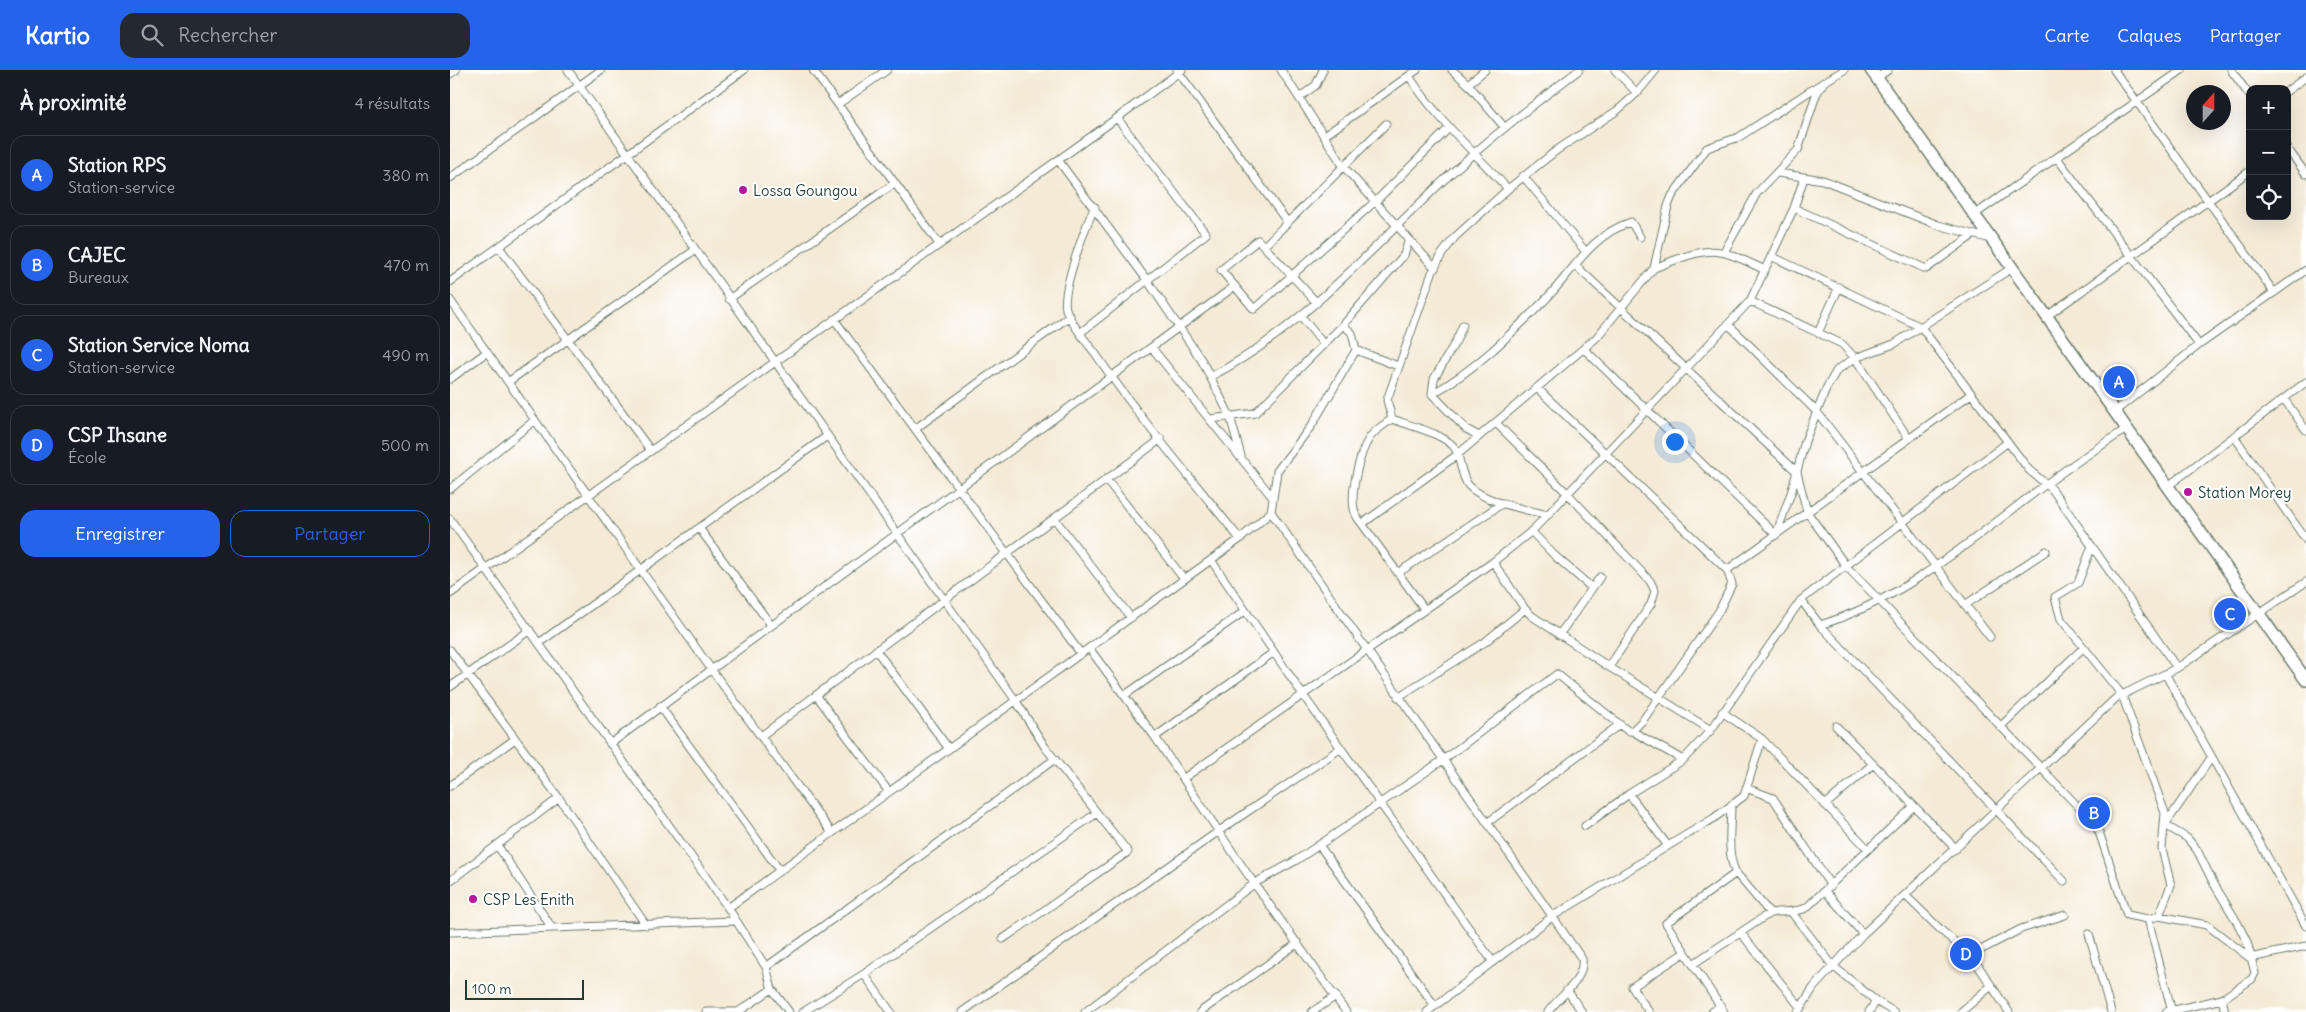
<!DOCTYPE html>
<html lang="fr">
<head>
<meta charset="utf-8">
<style>
  body { margin:0; font-family:Delius,sans-serif; background:#242831; color:#f1f3f6 }
  .controls { position:absolute; right:15px; top:15px; display:grid; overflow:hidden; border-radius:10px; box-shadow:0 5px 20px #0002 }
  .controls button { width:45px; height:45px; display:grid; place-items:center; padding:0; border:0; border-bottom:1px solid #363941; background:#171b24; color:#f1f3f6; font:25px sans-serif }
  .compass { position:absolute; left:1736px; top:15px; width:45px; height:45px; border-radius:50%; background:#171b24; box-shadow:0 5px 20px #0002; rotate:21deg }
  .scale { position:absolute; left:15px; bottom:12px; width:119px; box-sizing:border-box; padding-left:5px; border:2px solid #1f3d34; border-top:0; font-size:14px; line-height:18px; white-space:nowrap; color:#1f3d34; -webkit-text-stroke:4px #fff; paint-order:stroke }
  .you { position:absolute; left:1224px; top:371px; width:18px; height:18px; margin:-12px; border:4px solid #fff; border-radius:50%; background:#1a73e8; box-shadow:0 0 0 8px #1a73e833 }
  .badge { display:grid; place-items:center; width:32px; height:32px; border-radius:50%; background:#2563eb; color:#fff; font-size:16px; font-weight:700 }
  .pin { position:absolute; translate:-50% -50%; border:2px solid #fff; box-shadow:0 1px 5px #0006 }
  .list { margin:0; padding:0; list-style:none }
  h2 { display:flex; justify-content:space-between; align-items:center; height:65px; margin:0; padding:0 20px; font-size:21px }
  h2 small { font-size:16px; font-weight:400; color:#9ea1a6 }
  .list li { display:grid; grid-template-columns:32px 1fr auto; gap:15px; align-items:center; box-sizing:border-box; height:80px; margin:0 10px 10px; padding:0 10px; border:1px solid #363941; border-radius:15px }
  .list b { display:block; font-size:19px; white-space:nowrap }
  .list p { margin:0; font-size:16px; white-space:nowrap; color:#9ea1a6 }
  .list em { font-size:16px; font-style:normal; color:#9ea1a6 }
  .actions { display:flex; gap:10px; padding:15px 20px }
  .actions a { flex:1; padding:11px 0; border:1px solid #2563eb; border-radius:15px; text-align:center; font-size:18px; color:#2563eb }
  .actions .main { background:#2563eb; color:#fff }
  .icon { flex:none; width:28px; height:28px; fill:none; stroke:currentColor; stroke-width:2; stroke-linecap:round; stroke-linejoin:round }
  .map { position:relative; flex:none; width:1856px; height:942px; overflow:hidden }
  header { display:flex; align-items:center; gap:30px; box-sizing:border-box; height:70px; padding:0 25px; background:#2563eb; color:#fff }
  header strong { font-size:24px }
  nav { display:flex; gap:28px; margin-inline-start:auto; font-size:18px }
  .search { width:350px; height:45px; background:#242831; display:flex; align-items:center; gap:12px; box-sizing:border-box; padding:0 18px; border-radius:15px; color:#9ea1a6; font-size:19px }
  main { display:flex }
  aside { flex:1; background:#171b24 }
  .map>svg:first-child { display:block }
</style>
</head>
<body>
<header>
<strong>Kartio</strong>
<div class="search"><svg class="icon" aria-label="search" viewBox="0 0 24 24"><circle cx="10" cy="10" r="6"/><path d="M15 15l6 6"/></svg>Rechercher</div>
<nav><a>Carte</a><a>Calques</a><a>Partager</a></nav>
</header>
<main>
<aside>
<h2>À proximité<small>4 résultats</small></h2>
<ul class="list">
<li><span class="badge">A</span><div><b>Station RPS</b><p>Station-service</p></div><em>380 m</em></li>
<li><span class="badge">B</span><div><b>CAJEC</b><p>Bureaux</p></div><em>470 m</em></li>
<li><span class="badge">C</span><div><b>Station Service Noma</b><p>Station-service</p></div><em>490 m</em></li>
<li><span class="badge">D</span><div><b>CSP Ihsane</b><p>École</p></div><em>500 m</em></li>
</ul>
<div class="actions"><a class="main">Enregistrer</a><a>Partager</a></div>
</aside>
<div class="map">
<svg width="1856" height="942" viewBox="0 0 1856 942">
  <rect width="100%" height="100%" fill="#fff"/>
  <filter id="ink" filterUnits="userSpaceOnUse"><feTurbulence type="fractalNoise" baseFrequency=".02" numOctaves="2"/><feDisplacementMap in="SourceGraphic" scale="10" xChannelSelector="R" yChannelSelector="G"/><feConvolveMatrix kernelMatrix="1 2 1 2 8 2 1 2 1" color-interpolation-filters="sRGB"/></filter>
  <filter id="wash" filterUnits="userSpaceOnUse"><feTurbulence type="fractalNoise" baseFrequency=".0096" numOctaves="4" result="noise"/><feDisplacementMap in="SourceGraphic" scale="20" xChannelSelector="R" yChannelSelector="G"/><feGaussianBlur stdDeviation="1.12" result="paint"/><feColorMatrix in="noise" values="0 0 0 0 0 0 0 0 0 0 0 0 0 0 0 0 0 1.4 0 .05"/><feComposite in="paint" operator="in"/></filter>
  <g filter="url(#wash)">
    <rect width="100%" height="100%" fill="#f4ead5"/>
  </g>
  <g filter="url(#ink)">
    <g fill="none" stroke-linecap="round" stroke-linejoin="round">
      <!-- minor casing -->
      <g stroke="#6a7a6c" stroke-width="9">
        <path id="minor" d="M118,0L566,631L595,677L678,782L553,869
          M363,0L489,174
          M727,0L838,153
          M831,0L894,97L985,198
          M1002,0L1018,14L1055,58
          M1165,0L1187,23
          M1664,0L1823,221
          M1781,0L1800,26
          M0,4L6,0
          M959,6C986,48 1024,82 1058,119
          M1427,8L1438,0
          M1018,14L1035,0
          M1837,21L1856,7
          M849,28L866,15L873,0
          M388,34L437,0
          M874,66L967,0
          M1837,78L1856,104
          M1607,88L1749,275
          M608,90L697,210L752,291L780,346L791,386
          M1328,103L1373,110L1488,155L1541,169
          M1073,106L1136,182
          M0,108L151,0
          M645,137C636,154 611,222 616,239C619,250 637,273 645,283C689,348 741,408 790,469
          M1344,138L1476,199L1523,165
          M1524,145L1732,0
          M814,176L936,54
          M49,177L201,381
          M1274,182L1307,123L1348,80L1366,25L1374,12L1394,0
          M1321,186L1471,257L1579,400L1602,419L1727,598
          M1126,196L1347,402L1357,442L1396,496L1643,752L1649,762L1677,845L1698,849L1709,846L1757,855L1800,888L1856,876
          M1204,198C1224,191 1254,176 1275,183C1289,187 1302,194 1315,200
          M0,212L294,0
          M279,229L445,113
          M0,230L261,599L382,763
          M1300,231L1392,274L1405,288L1459,369
          M867,233C848,212 828,191 808,170L771,200L804,239L919,137L928,129L999,58
          M851,246L874,275
          M1597,246L1800,101
          M384,249L631,584
          M1278,254L1367,342L1540,567
          M630,263L756,164L667,48
          M1368,263L1389,217
          M702,278L823,428
          M1134,279L1326,465L1342,420L1355,371L1377,317L1387,300L1405,288L1444,274L1562,198
          M906,280L948,296
          M760,307C851,260 920,180 994,110C1036,71 1083,35 1129,0
          M0,309L37,282
          M58,312L245,180
          M982,324C1025,300 1059,266 1094,231C1123,202 1139,166 1181,152L1190,167
          M982,324L984,309L1006,271L1013,255
          M982,324L1016,359L1029,366
          M1834,329L1856,360
          M1664,342L1749,275L1856,200
          M761,349L805,343L893,255L954,185L959,169
          M942,349C958,355 999,365 1006,380C1011,391 1011,407 1019,416C1036,433 1075,439 1098,445
          M1046,353L1118,424L1200,511L1205,521L1201,534L1159,597
          M465,359L620,246
          M1784,366L1856,470
          M656,409L734,509
          M1718,416L1856,312
          M0,419L85,350
          M821,442L1132,889C1135,911 1110,925 1098,942
          M604,448L681,548
          M0,449L278,838L316,897L322,919L339,942
          M912,454L1007,385L1146,268L1204,198L1218,136L1222,126L1257,78L1289,67L1374,12
          M249,458L321,555
          M1081,461L1105,486L1142,518
          M1642,476L1628,513L1605,527L1611,549L1672,625L1715,743L1712,779L1721,815L1709,846
          M761,490L853,625L1043,892
          M1043,492L1075,539L1082,546L1159,597L1261,660
          M1277,500L1521,324
          M948,503L1053,433
          M0,524L667,48L732,0
          M1351,530L1370,555L1614,811
          M1515,535L1596,481
          M975,540L907,447C897,431 909,383 920,367C925,360 935,354 942,349L937,330L982,203L992,184L1005,167L1058,119L1107,80L1168,40L1187,23L1206,0
          M1370,555C1455,529 1525,467 1595,415C1621,395 1649,377 1676,359
          M1109,565L1150,507
          M89,573L377,366
          M639,578L705,667L794,799L896,942
          M0,580L109,728L196,855
          M426,580L499,679
          M1716,605L1856,856
          M0,617L80,560
          M366,625L439,722
          M675,625L795,541
          M948,627L1035,572L1075,539
          M210,636L330,801
          M1272,642L1312,669L1418,779
          M1386,656L1506,779
          M1550,657L1633,578
          M1182,661L1233,690
          M311,666L711,369
          M705,667L824,582
          M160,674L785,216
          M734,708L1043,492L1083,460L1300,231L1344,138L1354,108
          M0,716L65,669
          M1296,718L1323,728L1381,816
          M1179,724L1218,776
          M1281,735C1281,757 1276,783 1286,803L1320,843
          M1375,735L1423,694
          M1037,753L1169,655
          M1135,756L1179,724L1233,690L1261,660L1351,530L1558,372
          M47,775L102,858
          M869,775L985,936
          M0,811L109,728
          M1375,821L1413,864
          M1455,825L1493,862L1521,885L1559,942
          M278,838L790,469L821,442L827,401L862,355L906,280L902,263L893,255
          M1342,843L1383,896L1426,931L1444,942
          M1698,849L1722,942
          M0,862L284,851
          M1291,863L1350,937
          M1639,864L1661,942
          M1521,885L1571,859L1615,845
          M1243,894L1320,843C1335,840 1340,844 1356,838L1464,736
          M316,897L605,689
          M414,904L441,942
          M1117,920L1132,942
          M1772,929L1775,942
          M256,942H288
          M288,942L322,919
          M353,942L414,904L647,743
          M512,942L769,761L891,678
          M635,942L805,813L845,791L878,769L993,690L1107,604L1178,661H1182L1193,650L1269,541L1282,514L1277,500L1087,318
          M750,942L848,873
          M862,942L886,926
          M977,942L1103,846L1264,748L1294,726L1312,669
          M1199,942L1182,917L1234,883
          M1262,942L1271,936
          M1274,942L1216,853L1286,803
          M1348,942L1364,917L1413,864L1666,628L1727,598L1856,512
          M1419,942L1426,931
          M1511,942L1541,916
          M1716,942L1772,929L1802,909L1805,903L1797,872L1787,852L1764,814L1747,780L1737,768L1715,755L1761,688"/>
      </g>
      <!-- primary casing -->
      <g stroke="#6a7a6c" stroke-width="14">
        <path id="primary" d="M1421,0L1856,610"/>
      </g>
      <!-- minor -->
      <use href="#minor" stroke="#fff" stroke-width="7"/>
      <!-- primary -->
      <use href="#primary" stroke="#fff" stroke-width="11"/>
    </g>
  </g>
  <!-- markers -->
  <g fill="#b5179e" stroke="#fff" stroke-width="2">
    <circle cx="293" cy="120" r="5"/>
    <circle cx="1738" cy="422" r="5"/>
    <circle cx="23" cy="829" r="5"/>
  </g>
  <g text-anchor="middle" dominant-baseline="central" stroke-width="4" stroke-linejoin="round" paint-order="stroke">
    <!-- poi labels -->
    <g font-size="15" fill="#1f3d34" stroke="#fff" text-anchor="start">
      <text x="303" y="120">Lossa Goungou</text>
      <text x="1748" y="422">Station Morey</text>
      <text x="33" y="829">CSP Les Enith</text>
    </g>
  </g>
</svg>
<div class="controls">
<button>+</button>
<button>−</button>
<button><svg class="icon" aria-label="locate" viewBox="0 0 24 24"><circle cx="12" cy="12" r="6"/><path d="M12 2v4M12 18v4M2 12h4M18 12h4"/></svg></button>
</div>
<svg class="compass" viewBox="-18 -18 36 36"><path d="M0-13l5 13h-10z" fill="#e53935"/><path d="M0 13l5-13h-10z" fill="#9ea1a6"/></svg>
<div class="scale">100 m</div>
<div class="you"></div>
<div class="pin badge" style="left:1669px;top:312px">A</div>
<div class="pin badge" style="left:1644px;top:743px">B</div>
<div class="pin badge" style="left:1780px;top:544px">C</div>
<div class="pin badge" style="left:1516px;top:884px">D</div>
</div>
</main>
</body>
</html>
